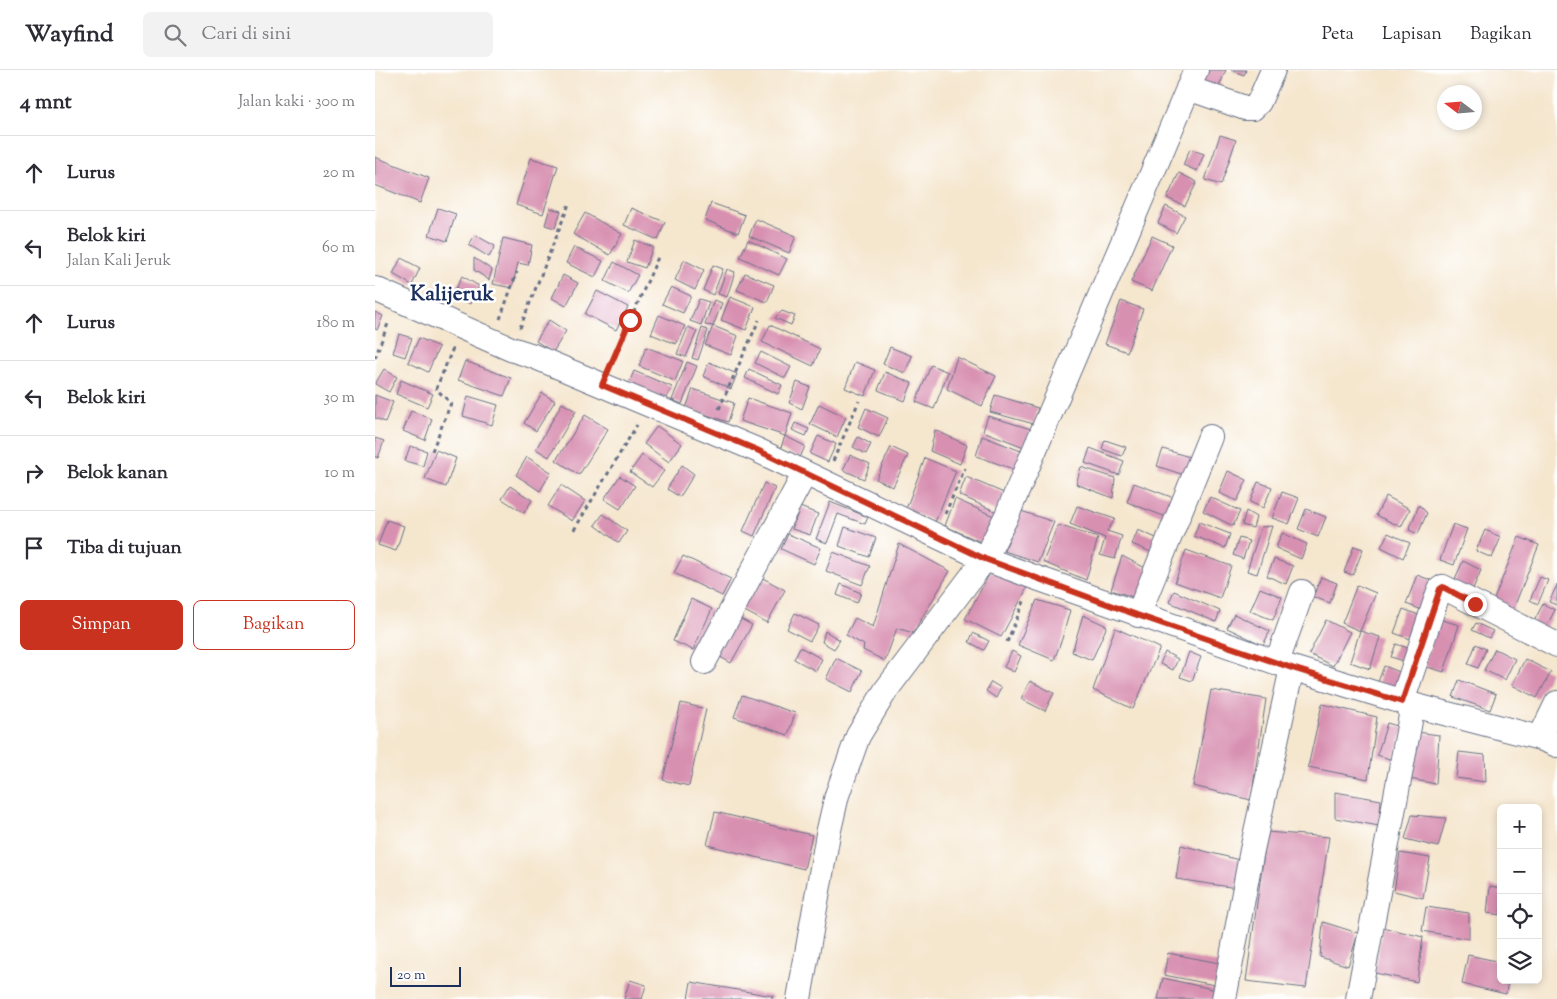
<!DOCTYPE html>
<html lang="id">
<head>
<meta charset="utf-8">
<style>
  body { margin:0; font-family:"Sorts Mill Goudy",serif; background:#f2f2f3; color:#2b2b33 }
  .controls { position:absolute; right:15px; bottom:15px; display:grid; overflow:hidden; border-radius:8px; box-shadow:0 2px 8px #0003 }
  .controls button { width:45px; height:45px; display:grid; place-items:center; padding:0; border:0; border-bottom:1px solid #e1e1e2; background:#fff; color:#2b2b33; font:25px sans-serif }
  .compass { position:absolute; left:1062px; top:15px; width:45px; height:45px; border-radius:50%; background:#fff; box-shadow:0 2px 8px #0003; rotate:286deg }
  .scale { position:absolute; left:15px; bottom:12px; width:71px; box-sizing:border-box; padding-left:5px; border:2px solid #1b2f5e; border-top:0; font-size:14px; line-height:18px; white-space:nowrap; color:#1b2f5e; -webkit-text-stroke:4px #fff; paint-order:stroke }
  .stop { position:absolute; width:15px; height:15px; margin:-11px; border:4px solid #c8321e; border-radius:50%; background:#fff }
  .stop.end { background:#c8321e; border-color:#fff; box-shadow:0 1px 5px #0008 }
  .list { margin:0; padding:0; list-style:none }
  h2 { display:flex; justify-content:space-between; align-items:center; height:65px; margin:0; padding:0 20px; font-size:21px }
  h2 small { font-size:16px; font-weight:400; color:#7c7c81 }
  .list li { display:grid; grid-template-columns:32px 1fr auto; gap:15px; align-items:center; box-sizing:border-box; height:75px; padding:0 20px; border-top:1px solid #e1e1e2 }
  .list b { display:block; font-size:19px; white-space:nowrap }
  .list p { margin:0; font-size:16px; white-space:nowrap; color:#7c7c81 }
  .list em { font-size:16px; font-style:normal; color:#7c7c81 }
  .actions { display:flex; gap:10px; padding:15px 20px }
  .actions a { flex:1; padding:11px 0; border:1px solid #c8321e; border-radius:8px; text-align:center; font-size:18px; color:#c8321e }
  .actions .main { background:#c8321e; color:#fff }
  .icon { flex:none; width:28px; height:28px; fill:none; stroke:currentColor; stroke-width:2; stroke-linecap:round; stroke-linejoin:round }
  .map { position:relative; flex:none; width:1182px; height:929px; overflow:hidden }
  header { display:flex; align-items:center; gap:30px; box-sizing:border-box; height:70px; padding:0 25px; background:#fff; border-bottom:1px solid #e1e1e2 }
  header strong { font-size:24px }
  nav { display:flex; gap:28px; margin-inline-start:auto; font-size:18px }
  .search { width:350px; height:45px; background:#f2f2f3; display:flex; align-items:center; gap:12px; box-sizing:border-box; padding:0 18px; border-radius:8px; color:#7c7c81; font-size:19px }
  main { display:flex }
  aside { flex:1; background:#fff }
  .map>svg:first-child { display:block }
</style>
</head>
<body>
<header>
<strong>Wayfind</strong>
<div class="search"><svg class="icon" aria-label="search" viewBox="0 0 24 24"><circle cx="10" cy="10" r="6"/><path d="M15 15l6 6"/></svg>Cari di sini</div>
<nav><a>Peta</a><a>Lapisan</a><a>Bagikan</a></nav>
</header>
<main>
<aside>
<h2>4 mnt<small>Jalan kaki · 300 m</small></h2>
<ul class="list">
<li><svg class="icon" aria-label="ahead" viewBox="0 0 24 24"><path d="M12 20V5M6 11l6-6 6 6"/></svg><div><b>Lurus</b></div><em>20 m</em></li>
<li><svg class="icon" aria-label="left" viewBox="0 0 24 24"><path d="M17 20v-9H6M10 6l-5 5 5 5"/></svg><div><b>Belok kiri</b><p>Jalan Kali Jeruk</p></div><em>60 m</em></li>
<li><svg class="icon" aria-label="ahead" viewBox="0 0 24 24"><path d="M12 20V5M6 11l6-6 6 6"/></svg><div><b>Lurus</b></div><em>180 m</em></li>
<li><svg class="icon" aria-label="left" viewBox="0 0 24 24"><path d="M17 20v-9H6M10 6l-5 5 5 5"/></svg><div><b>Belok kiri</b></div><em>30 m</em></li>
<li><svg class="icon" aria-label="right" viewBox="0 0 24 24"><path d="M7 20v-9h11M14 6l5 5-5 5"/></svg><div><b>Belok kanan</b></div><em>10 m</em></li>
<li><svg class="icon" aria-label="arrive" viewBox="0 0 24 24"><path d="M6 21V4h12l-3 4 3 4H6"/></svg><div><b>Tiba di tujuan</b></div></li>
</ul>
<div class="actions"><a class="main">Simpan</a><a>Bagikan</a></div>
</aside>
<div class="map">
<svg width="1182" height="929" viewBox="0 0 1182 929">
  <rect width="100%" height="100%" fill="#fff"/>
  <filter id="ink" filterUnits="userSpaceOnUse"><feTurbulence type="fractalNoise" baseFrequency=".02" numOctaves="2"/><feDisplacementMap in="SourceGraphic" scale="10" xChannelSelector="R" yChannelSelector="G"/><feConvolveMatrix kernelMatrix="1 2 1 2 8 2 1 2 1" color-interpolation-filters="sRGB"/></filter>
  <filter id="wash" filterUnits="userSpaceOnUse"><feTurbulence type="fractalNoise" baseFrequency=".0096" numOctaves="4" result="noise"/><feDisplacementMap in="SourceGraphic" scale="20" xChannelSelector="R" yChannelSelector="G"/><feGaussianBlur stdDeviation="1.12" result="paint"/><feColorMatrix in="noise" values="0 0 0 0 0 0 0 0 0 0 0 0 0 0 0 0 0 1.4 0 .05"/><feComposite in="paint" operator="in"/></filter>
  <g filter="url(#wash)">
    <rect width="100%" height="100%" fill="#f5e6ce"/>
    <g id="blocks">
      <!-- building -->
      <path fill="#d890b1" d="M825,0H851L843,19L820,10Z
        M856,0H871L869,5Z
        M845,65L861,70L846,115L830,110Z
        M815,79L829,84L822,101L808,95Z
        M0,87L54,108L45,133L0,115Z
        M156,88L183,96L168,144L141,135Z
        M804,103L822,112L810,136L792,128Z
        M336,133L370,145L363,163L330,150Z
        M791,136L810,146L801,163L783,153Z
        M63,138L81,144L72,171L54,165Z
        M175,138L186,141L180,158L170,155Z
        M256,138L290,152L283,170L249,155Z
        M210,143L247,164L235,185L198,164Z
        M381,149L421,166L414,183L374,166Z
        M100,165L120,176L114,187L94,175Z
        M777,166L797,175L777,221L756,212Z
        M128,168L157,175L153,195L143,193L137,218L118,214Z
        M260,170L278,177L270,198L252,192Z
        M373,170L412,189L404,205L365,187Z
        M199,177L228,191L220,207L191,193Z
        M26,188L45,198L37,215L18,204Z
        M99,188L117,200L114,210L99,200Z
        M309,190L329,200L320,220L300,210Z
        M239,192L263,205L253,223L230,211Z
        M338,195L348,199L338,225L328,220Z
        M352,199L360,202L352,227L343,224Z
        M370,203L399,215L392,232L362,220Z
        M188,205L203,213L191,236L177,228Z
        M87,206L104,216L95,234L78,225Z
        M296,217L316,226L308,243L287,234Z
        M222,221L253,237L241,260L210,244Z
        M355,227L380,237L371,260L346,250Z
        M324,229L334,232L326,255L315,251Z
        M339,230L347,233L338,256L330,255Z
        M746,231L768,239L752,282L730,274Z
        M407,241L420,246L416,255L400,248Z
        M0,242L8,246L2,260L0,259Z
        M284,245L310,256L301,274L276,264Z
        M174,250L191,261L178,282L161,271Z
        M395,255L445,279L438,296L387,272Z
        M338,256L363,266L356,285L330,275Z
        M313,257L322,261L311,287L302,284Z
        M327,258L333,260L323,290L317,288Z
        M24,264L37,268L30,287L18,283Z
        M44,268L64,277L53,302L33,292Z
        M271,277L308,291L300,311L264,296Z
        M515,277L537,286L530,303L508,294Z
        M386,282L416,297L410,308L380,293Z
        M582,287L621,306L607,336L572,319Z
        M90,291L136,308L129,326L83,310Z
        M312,292L322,296L307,334L297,330Z
        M334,292L362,304L356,319L328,306Z
        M480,292L500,300L490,326L470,318Z
        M556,295L573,302L559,339L541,332Z
        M9,299L22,307L14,322L0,314Z
        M374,299L407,315L403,324L370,308Z
        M259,301L297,317L291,329L254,313Z
        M510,302L537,313L530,331L503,320Z
        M26,310L58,324L52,337L21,324Z
        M422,312L435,317L427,339L414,333Z
        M318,319L359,333L353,352L311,338Z
        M167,323L180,331L161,361L149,353Z
        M0,325L18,332L10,352L0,348Z
        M620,325L663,338L659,354L615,342Z
        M93,326L123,335L117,355L88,346Z
        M373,328L417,343L410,366L365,351Z
        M187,333L201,341L174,387L161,379Z
        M444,334L471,347L462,367L435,354Z
        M491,338L513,348L504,367L483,357Z
        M36,341L57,349L50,370L28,361Z
        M210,345L233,359L204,405L181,390Z
        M613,346L656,359L649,377L608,361Z
        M420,353L434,359L431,366L417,360Z
        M282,356L307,374L294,392L269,374Z
        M560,360L592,375L585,394L555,381Z
        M410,366L430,376L425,388L405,380Z
        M443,366L461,374L453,392L435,384Z
        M607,366L646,381L641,400L601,386Z
        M483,367L496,374L491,384L478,377Z
        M0,368L9,371L3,388L0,387Z
        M730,370L751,377L747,386L727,379Z
        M35,376L52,381L48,396L30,391Z
        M516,377L533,385L518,417L501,409Z
        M715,378L749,391L744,405L710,393Z
        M788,379L821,389L815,407L782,396Z
        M61,380L81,388L71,417L50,409Z
        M267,385L289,401L277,417L255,402Z
        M475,385L495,394L489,409L468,400Z
        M152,387L176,402L165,421L141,405Z
        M550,388L581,401L560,452L531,439Z
        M307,395L319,404L305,427L292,419Z
        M706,397L740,408L738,428L701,414Z
        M853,401L872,410L862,431L844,423Z
        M245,406L260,416L245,439L229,429Z
        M591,407L629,423L622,442L584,425Z
        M883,412L897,417L888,438L875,432Z
        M389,413L400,418L379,466L368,461Z
        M759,413L807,431L799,450L752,432Z
        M186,415L210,431L197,451L173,436Z
        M135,416L157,430L149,443L127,429Z
        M907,422L924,428L914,454L897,448Z
        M1011,426L1035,439L1026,457L1001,445Z
        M835,427L865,441L858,456L828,441Z
        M580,429L621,447L608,473L570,456Z
        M455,432L493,447L490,454L463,444L452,473L441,469Z
        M1044,435L1052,443L1043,464L1034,460Z
        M702,436L740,449L732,461L747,466L740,489L725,485L730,468L695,454Z
        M425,437L443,444L435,465L417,459Z
        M931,439L951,447L943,467L923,459Z
        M646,441L679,452L663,492L629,481Z
        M871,441L881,447L878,458L867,455Z
        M228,444L252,461L244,473L220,455Z
        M12,450L29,456L21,481L3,475Z
        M824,452L855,464L850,478L819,466Z
        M1078,454L1092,459L1079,495L1065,490Z
        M683,455L723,468L711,510L668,492Z
        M897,456L882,504L872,501L886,457Z
        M470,457L501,468L494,487L464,476Z
        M763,460L788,471L783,485L757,474Z
        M1110,460L1126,467L1117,488L1101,481Z
        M907,463L932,474L926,489L901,478Z
        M1013,463L1035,473L1028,488L1006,477Z
        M413,464L446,478L439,494L406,479Z
        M1144,467L1164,475L1137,542L1117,534Z
        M864,468L874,471L868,489L858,485Z
        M524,474L575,501L538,563L522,558L510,591L488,580L489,575L471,565L480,548L498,557Z
        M979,476L988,479L978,505L969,502Z
        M811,480L856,496L845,528L800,512Z
        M458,482L495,496L487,515L451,501Z
        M308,486L356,509L347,526L299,503Z
        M747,486L782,504L771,531L736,520Z
        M899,489L918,496L911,514L892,506Z
        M1088,491L1106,500L1094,528L1075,520Z
        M616,501L652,518L626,567L590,549Z
        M382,505L410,520L392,553L364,538Z
        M1042,505L1061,512L1050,541L1031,534Z
        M946,507L962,513L955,533L938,527Z
        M1165,507L1173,510L1163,534L1155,530Z
        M466,514L486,523L482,533L462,525Z
        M982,515L1001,523L985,561L967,553Z
        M1182,515V535L1174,532Z
        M885,518L907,527L898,550L875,541Z
        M799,521L845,541L841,552L794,532Z
        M316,529L337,539L318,580L298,571Z
        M662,530L695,540L687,569L679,590L643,575Z
        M1168,534L1180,540L1168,563L1156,557Z
        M1028,539L1049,547L1041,571L1019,563Z
        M420,543L444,555L435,571L412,559Z
        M859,544L895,561L888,575L852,558Z
        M358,545L377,555L356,593L338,583Z
        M708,545L732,556L717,590L697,582Z
        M1064,549L1084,555L1069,602L1049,596Z
        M951,550L975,562L958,596L934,584Z
        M1101,553L1118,561L1114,568L1097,560Z
        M740,558L785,578L758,639L718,620Z
        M450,561L465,570L459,579L447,572Z
        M985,561L1005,567L995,599L975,592Z
        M598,563L614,571L609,580L594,572Z
        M1021,574L1039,580L1035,593L1016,587Z
        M1101,574L1111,579L1103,598L1093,594Z
        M425,577L447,589L441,601L419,589Z
        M1120,579L1140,589L1130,610L1109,600Z
        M637,581L646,586L639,602L629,597Z
        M790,582L803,589L798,600L785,594Z
        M814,582L826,587L817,611L805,607Z
        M461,588L487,601L477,622L451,609Z
        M1150,589L1176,602L1162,628L1137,615Z
        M1009,596L1030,604L1024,620L1003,612Z
        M1084,610L1121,624L1115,640L1078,627Z
        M655,611L679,623L670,641L646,629Z
        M616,612L626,618L621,628L611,621Z
        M836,620L891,629L876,730L818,716Z
        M367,625L420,643L413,665L359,647Z
        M306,633L331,639L314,716L288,710Z
        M947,634L1002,647L993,709L933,697Z
        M1012,653L1029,658L1018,690L1002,685Z
        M1042,662L1064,665L1061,714L1035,709Z
        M1084,682L1110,685L1111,712L1081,708Z
        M960,722L1006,730L1004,756L960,748Z
        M340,742L437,765L429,799L332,775Z
        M1037,745L1071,748L1063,777L1030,769Z
        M892,762L954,767L931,918L871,911Z
        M806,775L868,791L862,818L801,809Z
        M1025,783L1055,788L1048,828L1019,821Z
        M1115,816L1126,818V845L1112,843Z
        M1051,837L1094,843V869L1047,861Z
        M948,852L983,863L973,896L945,887Z
        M1007,857L1048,867L1042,912L1000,903Z
        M793,883L849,894L845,916L789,905Z
        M1093,885L1126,892V910H1133L1131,924L1087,914Z
        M788,908L846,921L844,929H783Z
        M255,910L271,915L267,929H249Z
        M316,912L398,926L397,929H313Z"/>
    </g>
  </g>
  <g filter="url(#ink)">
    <use href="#blocks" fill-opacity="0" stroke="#676f85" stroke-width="1"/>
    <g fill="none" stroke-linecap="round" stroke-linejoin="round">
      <!-- minor casing -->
      <g stroke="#676f85" stroke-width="26">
        <path id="minor" d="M813,18L870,38H878L884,32L898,0
          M0,219L136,279L158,286L382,380L610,489L659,507L917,598L1038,635L1165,668L1182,675
          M763,545L835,367
          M329,592L430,403
          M902,592L927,522
          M1027,632L1063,524L1065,519L1068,517L1182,575
          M1165,668L1182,633
          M424,929L453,764L462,725L483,666L511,620L610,489L632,445L821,0
          M849,929L877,780L917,598
          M983,929L1038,635"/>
      </g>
      <!-- path -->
      <path stroke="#676f85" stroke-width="3" stroke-dasharray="4 4" stroke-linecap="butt" d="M125,249L142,202
        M145,258L194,134
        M0,288L14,251
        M236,294L284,185
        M344,339L384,250
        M57,381L76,333L61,319L78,278
        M458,391L484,331
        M570,444L590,398
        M199,460L262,355
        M632,572L650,529"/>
      <!-- minor -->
      <use href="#minor" stroke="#fff" stroke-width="24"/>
    </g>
  </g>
  <g fill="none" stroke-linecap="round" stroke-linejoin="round" filter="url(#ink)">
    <!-- route -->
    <path stroke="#c8321e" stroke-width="6" d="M255,250L227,315L382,380L610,489L762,545L917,598L1027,632L1065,519L1068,517L1100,534"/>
  </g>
  <g text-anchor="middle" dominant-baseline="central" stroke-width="5" stroke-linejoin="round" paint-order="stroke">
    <!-- quarter labels -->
    <g font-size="21" font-weight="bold" fill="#1b2f5e" stroke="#fff">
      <text x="77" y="225">Kalijeruk</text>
    </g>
  </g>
</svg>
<div class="controls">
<button>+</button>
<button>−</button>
<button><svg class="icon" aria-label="locate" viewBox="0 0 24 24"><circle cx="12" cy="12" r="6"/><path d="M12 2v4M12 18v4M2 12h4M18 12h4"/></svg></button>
<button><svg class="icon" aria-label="layers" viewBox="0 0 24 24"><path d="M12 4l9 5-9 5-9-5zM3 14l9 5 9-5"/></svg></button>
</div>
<svg class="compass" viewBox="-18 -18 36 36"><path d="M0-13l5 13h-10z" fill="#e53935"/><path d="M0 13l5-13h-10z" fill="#7c7c81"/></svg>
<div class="scale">20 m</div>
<div class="stop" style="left:255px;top:250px"></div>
<div class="stop end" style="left:1100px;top:534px"></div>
</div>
</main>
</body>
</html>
